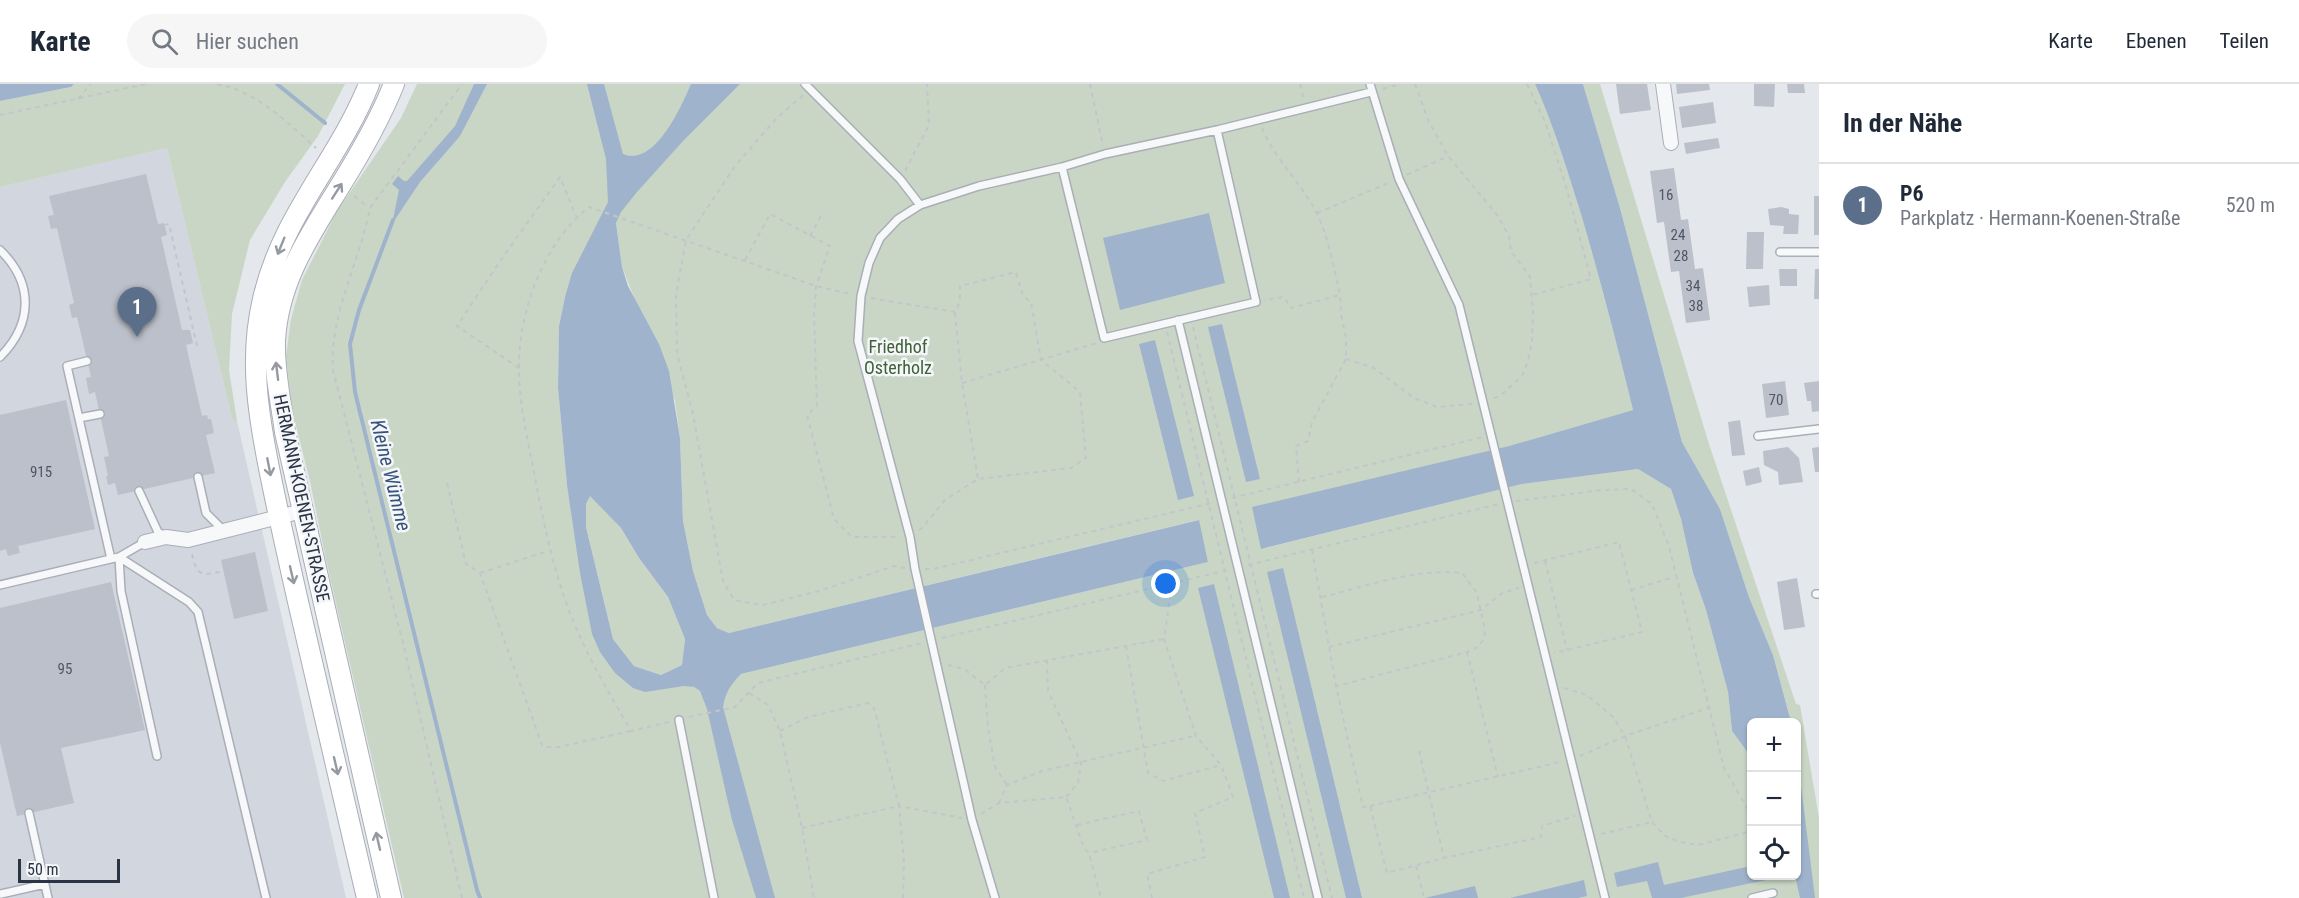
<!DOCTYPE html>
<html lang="de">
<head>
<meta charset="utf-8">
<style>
  body { margin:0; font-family:"Roboto Condensed",sans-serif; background:#f6f6f7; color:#1f2937 }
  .controls { position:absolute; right:18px; bottom:18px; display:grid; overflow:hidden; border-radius:9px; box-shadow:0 2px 4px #0004 }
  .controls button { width:54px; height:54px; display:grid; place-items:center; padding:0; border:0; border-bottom:2px solid #e0e1e3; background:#fff; color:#1f2937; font:30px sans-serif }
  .scale { position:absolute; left:18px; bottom:15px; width:102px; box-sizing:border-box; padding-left:6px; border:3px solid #2b3445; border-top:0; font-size:16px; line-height:21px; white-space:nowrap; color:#2b3445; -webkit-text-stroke:4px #f4f6f9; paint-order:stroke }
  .you { position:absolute; left:1166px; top:500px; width:21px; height:21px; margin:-15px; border:4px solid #fff; border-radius:50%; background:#1a73e8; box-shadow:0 0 0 9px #1a73e833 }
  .badge { display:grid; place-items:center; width:39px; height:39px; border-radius:50%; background:#d1495b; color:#fff; font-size:20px; font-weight:700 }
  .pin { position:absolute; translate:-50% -50px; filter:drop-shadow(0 2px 3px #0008) }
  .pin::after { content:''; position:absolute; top:32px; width:21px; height:18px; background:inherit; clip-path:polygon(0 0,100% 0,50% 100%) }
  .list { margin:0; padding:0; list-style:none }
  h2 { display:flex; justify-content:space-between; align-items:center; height:78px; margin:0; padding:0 24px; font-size:26px }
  h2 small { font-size:20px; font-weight:400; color:#747a83 }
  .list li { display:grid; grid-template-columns:39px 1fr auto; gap:18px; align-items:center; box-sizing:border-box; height:84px; padding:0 24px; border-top:2px solid #e0e1e3 }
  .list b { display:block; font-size:22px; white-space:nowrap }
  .list p { margin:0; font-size:20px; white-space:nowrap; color:#747a83 }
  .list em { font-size:20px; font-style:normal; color:#747a83 }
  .icon { flex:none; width:33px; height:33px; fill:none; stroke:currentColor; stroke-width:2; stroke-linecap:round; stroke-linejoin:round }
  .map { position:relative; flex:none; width:1819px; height:814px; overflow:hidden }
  header { display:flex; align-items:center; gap:36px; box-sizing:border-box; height:84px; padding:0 30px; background:#fff; border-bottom:2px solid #e0e1e3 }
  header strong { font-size:28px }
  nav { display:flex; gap:33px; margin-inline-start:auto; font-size:21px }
  .search { width:420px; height:54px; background:#f6f6f7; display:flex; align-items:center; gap:15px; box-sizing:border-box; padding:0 21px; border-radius:33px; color:#747a83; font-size:22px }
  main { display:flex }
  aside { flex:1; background:#fff }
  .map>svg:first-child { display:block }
</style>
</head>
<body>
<header>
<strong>Karte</strong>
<div class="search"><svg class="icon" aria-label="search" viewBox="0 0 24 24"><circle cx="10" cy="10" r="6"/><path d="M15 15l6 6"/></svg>Hier suchen</div>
<nav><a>Karte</a><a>Ebenen</a><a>Teilen</a></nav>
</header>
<main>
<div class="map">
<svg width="1819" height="814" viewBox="0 0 1819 814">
  <rect width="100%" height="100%" fill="#e4e7ec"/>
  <!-- built -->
  <path fill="#d2d6de" d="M167,64L233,338L237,337L346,814H0V103Z"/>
  <!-- green -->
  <path fill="#c9d6c5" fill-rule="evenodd" d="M74,0H345L318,52L285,98L250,156L232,230L229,286L237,337L233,338L167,64L0,103V17L71,3Z
    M417,0H1535C1554,42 1567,86 1581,130C1600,195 1617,260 1633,326L1509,362L1262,465L1522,400L1638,385L1671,405L1681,435L1693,489L1706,526L1728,608L1732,647L1751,673L1752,792H1796V696L1800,695L1797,670L1796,638H1791L1773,571L1749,513L1720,425L1682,358L1620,124L1583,0H1600L1709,360L1796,620L1800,621L1819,734V814H404L326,476L310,397L292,326L286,272L291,235L302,196L337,127L401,34ZM616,139L622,183L675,317L680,354L683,437L693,487L707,531L717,544L729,549L1198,436L1208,478L741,590L731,599L724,613L700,607L694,603L615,589L567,401L558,304L559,242L565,213Z
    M590,411L621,444L639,474L668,513L685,555L682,581L661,591L634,582L613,555L586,443V420Z"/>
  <!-- water -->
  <path fill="#9fb4cc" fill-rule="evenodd" d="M0,0H74L71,3L0,17Z
    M474,0H487L460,52L420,98L392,140L399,106L392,100L398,92L404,97H407L455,42Z
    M587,0H604L623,70C655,83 681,23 691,0H740L684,56L637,108L621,128L616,139L622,183L628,202L659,260L669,287L680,354L683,437L693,487L707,531L717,544L729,549L1199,436L1208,478L741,590C731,600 725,609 723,623L775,814H756L732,736L707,625L700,607L694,603L684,602L645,608L633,604L615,589L600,568L592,550L580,489L567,401L558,304L559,242L565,213L572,189L608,118L606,75ZM590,412L621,444L639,474L668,513L685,555L682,581L661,591L634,582L613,555L586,443V420Z
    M1535,0H1583L1620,124L1682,358L1720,425L1749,513L1773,571L1791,638H1752L1751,673L1732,647L1728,608L1706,526L1693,489L1681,435L1671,405L1638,385L1522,400L1261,465L1252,423L1509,362L1633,326C1617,260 1600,195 1581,130C1567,86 1554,42 1535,0Z
    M1209,129L1225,199L1120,226L1103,154Z
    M1222,240L1260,395L1246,398L1208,243Z
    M1155,256L1194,412L1178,416L1139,260Z
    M1283,484L1362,814H1346L1267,488Z
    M1214,500L1290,814H1274L1198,504Z
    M1797,670L1815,814H1800L1795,792Z
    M1658,778L1664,801L1751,782L1752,792H1785L1681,814H1652L1647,797L1617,803L1614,789Z
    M1584,796L1587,812L1578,814H1510Z
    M1475,802L1478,814H1425Z"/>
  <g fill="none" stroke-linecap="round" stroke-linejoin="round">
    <!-- stream -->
    <path stroke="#9fb4cc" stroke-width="4" d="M277,0L325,39
      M393,136L359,226L350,260L355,308L477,806L480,814"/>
  </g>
  <!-- building -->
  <path fill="#bbc0ca" d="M1616,0H1647L1651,26L1620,30Z
    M1676,0H1709L1710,6L1677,10Z
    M1754,0H1775L1774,23L1754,22Z
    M1787,0H1804L1805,9H1788Z
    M1713,18L1716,39L1682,44L1679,23Z
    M1718,54L1720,64L1686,70L1684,59Z
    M1674,84L1681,136L1688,135L1695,185L1703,184L1710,236L1686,239L1679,187L1671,188L1664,138L1657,139L1650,87Z
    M146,90L158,140L164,139L167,151L161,153L182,246H190L193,259L186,261L202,332L207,331L208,335H211L214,349L206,351L215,389L118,411L115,399L108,401L106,392H108L104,373L109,372L95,308L89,310L86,294L91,293L77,233L72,234L69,221L74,219L57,144L51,145L48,132L54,131L49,112Z
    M1814,112H1819V151H1814Z
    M1781,123L1789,125V130L1799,131L1798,150H1783L1784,142L1770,141L1768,125Z
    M1747,148H1764L1763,185H1746Z
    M1779,185H1797V202H1780Z
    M1815,185H1819V215H1814Z
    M1769,201L1770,221L1749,223L1747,203Z
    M1785,297L1789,331L1766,334L1762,300Z
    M1819,297V327L1812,328L1811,317H1807L1804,299Z
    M66,316L95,445L18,462L20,469L8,472L6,465L0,467V331Z
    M1740,336L1745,371L1732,372L1728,338Z
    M1788,363L1799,374L1803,398L1779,401L1778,388L1764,381L1763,367Z
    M1819,363V388H1815L1812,364Z
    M1759,383L1762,398L1746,402L1743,387Z
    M255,468L268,527L234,535L221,476Z
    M1797,494L1805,543L1784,546L1777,498Z
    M111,498L145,646L61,664L74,719L17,732L0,659V524Z"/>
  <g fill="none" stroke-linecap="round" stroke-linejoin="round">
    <!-- lane casing -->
    <g stroke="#a9aeb7" stroke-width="10">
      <path id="lane" d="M805,0L900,95L920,121
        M1370,0L1399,95L1459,221L1605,814
        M1217,46L1256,218L1104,254L1062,83L1105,70L1217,46L1371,8
        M0,166C34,199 33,240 0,273
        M1780,168H1819
        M1178,236L1318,814
        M87,277L67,282L111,475
        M79,334L100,330
        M1758,352L1819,345
        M198,393L206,429L224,447
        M139,407L158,448L164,452
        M119,473L189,518L198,528L266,814
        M119,473L121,507L157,672
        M0,501L119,473L145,458
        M1816,510H1819
        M679,636L714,814
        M29,729L48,814
        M1,810L45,800
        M995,814L972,736L915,485L910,453L858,257L861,212L869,179L880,154L898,135L920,121L979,102L1062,83
        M1752,814L1773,809"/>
    </g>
    <!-- street casing -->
    <g stroke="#a9aeb7" stroke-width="16">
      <path id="street" d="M1663,0L1671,59
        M145,458L166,453L188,456L302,427"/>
    </g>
    <!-- secondary casing -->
    <g stroke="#a9aeb7" stroke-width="22">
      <path id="secondary" d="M367,814C344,717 322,620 299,522C289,478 279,434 270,389C258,330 249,274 263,215C282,131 339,76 369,0
        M391,814L285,348C281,318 274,287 275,257C278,197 310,151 340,102C360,70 380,35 394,0"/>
    </g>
    <!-- path -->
    <path stroke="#c2c5cb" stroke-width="2" stroke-dasharray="4.5 4.5" stroke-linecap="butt" d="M217,0C256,7 287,38 316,64
      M1090,0L1103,62
      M1300,0L1304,16
      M1415,0L1428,36L1448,72L1497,131L1509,152L1511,167L1530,193L1533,228L1532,257L1528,277L1522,292L1501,311L1492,315
      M1527,0L1545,38L1565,99L1591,195L1532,211
      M1383,5L1400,0
      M803,11L775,36L735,82L686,156L676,210L677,269L693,330L723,497L734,516L763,521L819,507L894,482L905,484
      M78,15L91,0
      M0,31L146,0
      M1262,44C1275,76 1302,99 1317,130C1329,155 1334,184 1340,211L1291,224L1284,213L1264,216
      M905,87L929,41L927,0
      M1407,91L1448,72
      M354,112L368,123
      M1317,129L1391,98
      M164,141L169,140L197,262
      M810,152L822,130
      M745,176L770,130L830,162L816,202L814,231L817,322L807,331L834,435L852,453H899
      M871,214L955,228L960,218V202L1016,188L1023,212L1031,218L1041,276L1080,308L1086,374L1071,384L978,395L945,416L923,443L918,447
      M955,229L962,299L978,395
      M1193,243L1332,814
      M1167,248L1304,814
      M1346,275L1374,284L1414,314L1437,323L1472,320
      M519,284L457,242L498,180L560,93L576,132
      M962,299L1097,259
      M1299,398L1296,362L1308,357L1312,338L1346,275V254L1341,231L1340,211
      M447,399L466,480L480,489L542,661L547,663H559L631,647
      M1232,414L1483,353
      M1516,417L1602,406L1631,405L1652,420L1669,462L1724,684L1752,733
      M1312,466L1336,602L1363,723L1370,722L1387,789L1444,774L1541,753L1542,742L1575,732
      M192,470C197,493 202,492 223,487
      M1545,477L1567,566
      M1534,479L1619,458L1642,548L1554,569
      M1248,481L1499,420
      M925,485H933L1212,419
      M480,489L548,467
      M1631,506L1674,493
      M1322,513C1367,502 1416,484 1462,489L1477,509L1484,542L1485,553L1478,563L1467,568L1337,602
      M942,554L1228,486
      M1126,562L1148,689L1163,697L1221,681
      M1329,563L1481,526L1502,509L1519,504
      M1467,568L1498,693
      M1047,576L1048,607L1081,679L1078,699L1066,713
      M948,581L964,585L985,601L1005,584L1164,555
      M985,601L988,644L995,683L1007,701
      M1564,604L1587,611L1613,633L1625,652L1652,738L1665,752L1680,758L1698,761L1752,747
      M749,609L768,621L780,647L802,744L814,814
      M689,633L735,623L758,599L922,559
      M669,638L631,647C607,606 583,565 567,521C552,479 543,437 535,393C528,357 519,321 519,285C518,228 544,158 589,123L816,202L850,210
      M780,647L808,633L868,619L874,624L899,722L802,744
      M1419,667L1444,774
      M1580,672L1625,652L1708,624
      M999,719L1007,701L1042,687L1194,652
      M1370,722L1560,678
      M981,730L999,719L1066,713L1084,764L1089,769L1101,814
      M1077,741L1139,727L1147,756L1089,769
      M1601,750L1652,738
      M1416,782L1424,814
      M1769,792L1771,800
      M462,814L403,559L333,286C329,231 360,177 370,124L462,0
      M903,814L904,778L899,722L962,734
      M1152,814L1147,790L1205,773L1195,729L1233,713L1221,681L1196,652L1164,555L1172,500"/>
    <!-- lane -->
    <use href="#lane" stroke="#f7f8fa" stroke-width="7"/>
    <!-- street -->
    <use href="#street" stroke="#f7f8fa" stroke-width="14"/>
    <!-- secondary -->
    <use href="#secondary" stroke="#fff" stroke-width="20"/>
  </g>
  <!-- one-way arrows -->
  <defs><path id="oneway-shaft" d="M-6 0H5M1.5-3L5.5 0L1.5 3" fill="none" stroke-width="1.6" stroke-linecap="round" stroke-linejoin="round" transform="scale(1.5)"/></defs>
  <g stroke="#959aa2">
    <use href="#oneway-shaft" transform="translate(337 107) rotate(-57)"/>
    <use href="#oneway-shaft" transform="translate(281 162) rotate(112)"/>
    <use href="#oneway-shaft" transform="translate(277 287) rotate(-97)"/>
    <use href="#oneway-shaft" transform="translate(269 383) rotate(79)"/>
    <use href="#oneway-shaft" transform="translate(292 491) rotate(77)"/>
    <use href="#oneway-shaft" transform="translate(336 682) rotate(77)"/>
    <use href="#oneway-shaft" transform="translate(378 757) rotate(-103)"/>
  </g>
  <g text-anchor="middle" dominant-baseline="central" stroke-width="5" stroke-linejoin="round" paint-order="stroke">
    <!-- number labels -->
    <g font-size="15" fill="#4f5766">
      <text x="1666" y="111">16</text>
      <text x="1678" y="151">24</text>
      <text x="1681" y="172">28</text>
      <text x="1693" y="202">34</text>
      <text x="1696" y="222">38</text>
      <text x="1776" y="316">70</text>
      <text x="41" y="388">915</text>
      <text x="65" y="585">95</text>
    </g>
    <!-- park labels -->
    <g font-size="18" fill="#3f6138" stroke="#f4f6f9">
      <text x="898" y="262">Friedhof<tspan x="898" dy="21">Osterholz</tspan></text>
    </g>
    <!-- street labels -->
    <g font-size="18" fill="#2b3445" stroke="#f4f6f9">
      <text transform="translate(302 414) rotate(78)">HERMANN-KOENEN-STRASSE</text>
    </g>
    <!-- water labels -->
    <g font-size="20" font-style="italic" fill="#34527a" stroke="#f4f6f9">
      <text transform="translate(391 391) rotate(76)">Kleine Wümme</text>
    </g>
  </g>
</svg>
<div class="controls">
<button>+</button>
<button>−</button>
<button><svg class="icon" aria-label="locate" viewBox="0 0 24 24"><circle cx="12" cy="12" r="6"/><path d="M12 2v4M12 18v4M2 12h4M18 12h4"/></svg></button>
</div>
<div class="scale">50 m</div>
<div class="you"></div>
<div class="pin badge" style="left:137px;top:253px;background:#5c6f8a">1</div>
</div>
<aside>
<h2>In der Nähe<small></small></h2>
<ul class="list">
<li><span class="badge" style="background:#5c6f8a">1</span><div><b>P6</b><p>Parkplatz · Hermann-Koenen-Straße</p></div><em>520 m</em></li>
</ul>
</aside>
</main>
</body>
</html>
